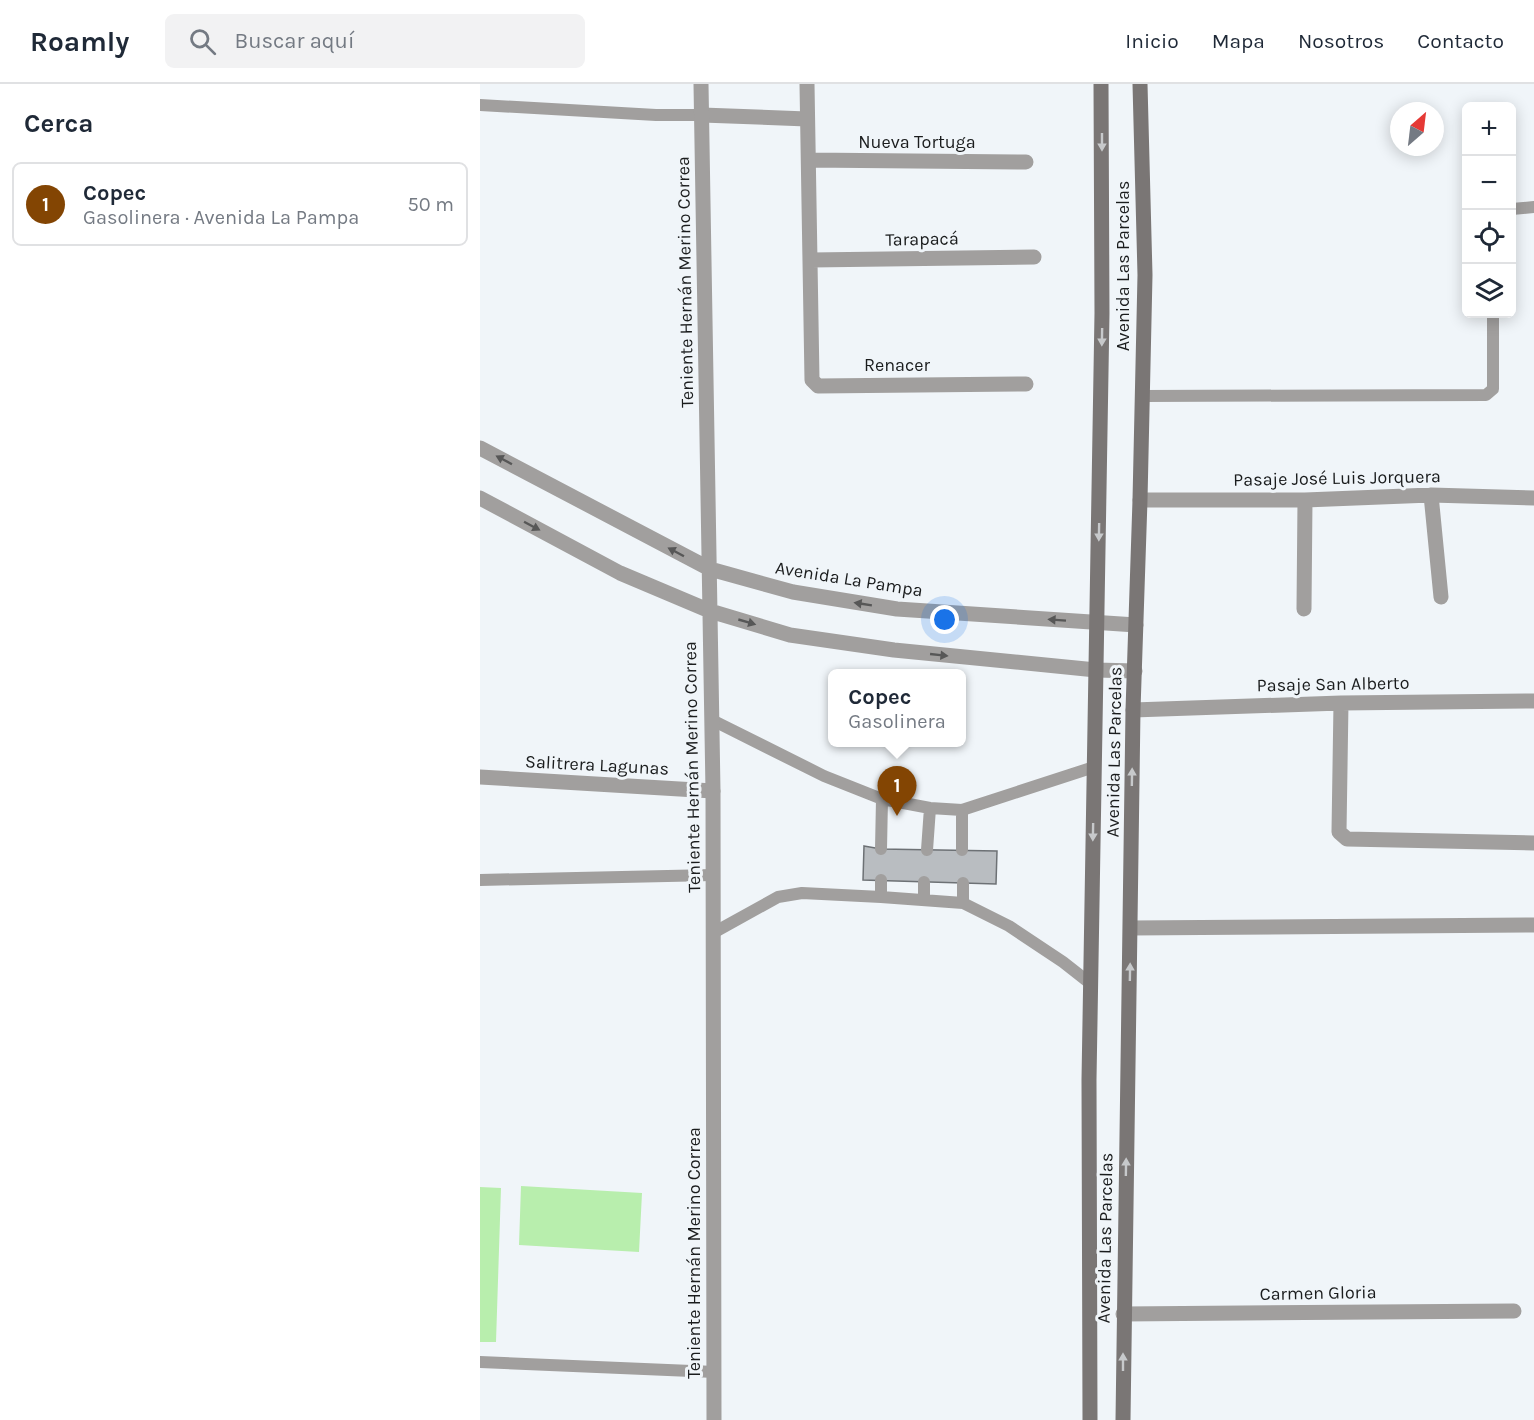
<!DOCTYPE html>
<html lang="es">
<head>
<meta charset="utf-8">
<style>
  body { margin:0; font-family:Karla,sans-serif; background:#f2f2f3; color:#1f2937 }
  .controls { position:absolute; right:18px; top:18px; display:grid; overflow:hidden; border-radius:9px; box-shadow:0 3px 15px #0003 }
  .controls button { width:54px; height:54px; display:grid; place-items:center; padding:0; border:0; border-bottom:2px solid #e0e1e3; background:#fff; color:#1f2937; font:30px sans-serif }
  .compass { position:absolute; left:910px; top:18px; width:54px; height:54px; border-radius:50%; background:#fff; box-shadow:0 3px 15px #0003; rotate:28deg }
  .you { position:absolute; left:465px; top:536px; width:21px; height:21px; margin:-15px; border:4px solid #fff; border-radius:50%; background:#1a73e8; box-shadow:0 0 0 9px #1a73e833 }
  .badge { display:grid; place-items:center; width:39px; height:39px; border-radius:50%; background:#834503; color:#fff; font-size:20px; font-weight:700 }
  .pin { position:absolute; translate:-50% -50px; filter:drop-shadow(0 2px 3px #0008) }
  .pin::after { content:''; position:absolute; top:32px; width:21px; height:18px; background:inherit; clip-path:polygon(0 0,100% 0,50% 100%) }
  .popup { position:absolute; left:348px; top:585px; width:138px; height:78px; box-sizing:border-box; display:grid; place-content:center; border-radius:9px; background:#fff; filter:drop-shadow(0 2px 4px #0005); font-size:20px; white-space:nowrap; color:#747a83 }
  .popup b { font-size:22px; color:#1f2937 }
  .popup::after { content:''; position:absolute; left:50%; top:100%; margin-left:-12px; border:12px solid transparent; border-top-color:#fff }
  .list { margin:0; padding:0; list-style:none }
  h2 { display:flex; justify-content:space-between; align-items:center; height:78px; margin:0; padding:0 24px; font-size:26px }
  h2 small { font-size:20px; font-weight:400; color:#747a83 }
  .list li { display:grid; grid-template-columns:39px 1fr auto; gap:18px; align-items:center; box-sizing:border-box; height:84px; margin:0 12px 12px; padding:0 12px; border:2px solid #e0e1e3; border-radius:9px }
  .list b { display:block; font-size:22px; white-space:nowrap }
  .list p { margin:0; font-size:20px; white-space:nowrap; color:#747a83 }
  .list em { font-size:20px; font-style:normal; color:#747a83 }
  .icon { flex:none; width:33px; height:33px; fill:none; stroke:currentColor; stroke-width:2; stroke-linecap:round; stroke-linejoin:round }
  .map { position:relative; flex:none; width:1054px; height:1336px; overflow:hidden }
  header { display:flex; align-items:center; gap:36px; box-sizing:border-box; height:84px; padding:0 30px; background:#fff; border-bottom:2px solid #e0e1e3 }
  header strong { font-size:28px }
  nav { display:flex; gap:33px; margin-inline-start:auto; font-size:21px }
  .search { width:420px; height:54px; background:#f2f2f3; display:flex; align-items:center; gap:15px; box-sizing:border-box; padding:0 21px; border-radius:9px; color:#747a83; font-size:22px }
  main { display:flex }
  aside { flex:1; background:#fff }
  .map>svg:first-child { display:block }
</style>
</head>
<body>
<header>
<strong>Roamly</strong>
<div class="search"><svg class="icon" aria-label="search" viewBox="0 0 24 24"><circle cx="10" cy="10" r="6"/><path d="M15 15l6 6"/></svg>Buscar aquí</div>
<nav><a>Inicio</a><a>Mapa</a><a>Nosotros</a><a>Contacto</a></nav>
</header>
<main>
<aside>
<h2>Cerca<small></small></h2>
<ul class="list">
<li><span class="badge">1</span><div><b>Copec</b><p>Gasolinera · Avenida La Pampa</p></div><em>50 m</em></li>
</ul>
</aside>
<div class="map">
<svg width="1054" height="1336" viewBox="0 0 1054 1336">
  <rect width="100%" height="100%" fill="#f0f5f9"/>
  <!-- green -->
  <path fill="#b8eead" d="M41,1102L162,1109L159,1168L39,1161Z
    M0,1103L21,1104L16,1258H0Z"/>
  <!-- building -->
  <path fill="#b9bdc1" stroke="#6d7175" stroke-width="1.5" d="M384,762L401,765L517,767L516,800L383,796Z"/>
  <g fill="none" stroke-linecap="round" stroke-linejoin="round">
    <!-- service -->
    <path stroke="#a19f9e" stroke-width="12" d="M0,21L176,31H222
      M1032,125L1054,123
      M663,312L1006,311L1013,305V230
      M232,636L344,692L402,715L401,765
      M402,715L450,724L482,726
      M447,766L450,724
      M482,766V726L614,683
      M0,796L233,791
      M401,796V813L483,819L529,842L583,878L611,900
      M444,816V798
      M483,819V799
      M233,849L298,813L322,809L401,813
      M0,1278L235,1288"/>
    <!-- minor -->
    <path stroke="#a19f9e" stroke-width="15" d="M327,0L332,296L338,302L546,300
      M222,31L327,35
      M329,76L546,78
      M331,176L554,173
      M951,411L961,513
      M660,416H825L951,411L1054,414
      M824,525L825,416
      M861,619L859,748L867,755L1054,759
      M653,626L861,619L1054,617
      M0,693L233,707
      M651,844L1054,841
      M643,1230L1034,1227"/>
    <!-- tertiary -->
    <path stroke="#a19f9e" stroke-width="15" d="M221,0L233,707L234,1336
      M0,364L230,485L313,508L417,525L656,541
      M0,414L140,489L230,527L310,551L414,566L616,586L655,587"/>
    <!-- secondary -->
    <path stroke="#7a7675" stroke-width="15" d="M610,1336L609,996L622,229L621,0
      M643,1336L653,626L660,416L665,191L660,0"/>
  </g>
  <!-- one-way arrows -->
  <defs><path id="oneway-solid" d="M-6-.8H1V-3.2L6.5 0L1 3.2V.8H-6Z" transform="scale(1.5)"/></defs>
  <g fill="#c7c9cb">
    <use href="#oneway-solid" transform="translate(622 58) rotate(90)"/>
    <use href="#oneway-solid" transform="translate(622 253) rotate(91)"/>
    <use href="#oneway-solid" transform="translate(619 448) rotate(91)"/>
    <use href="#oneway-solid" transform="translate(652 693) rotate(-89)"/>
    <use href="#oneway-solid" transform="translate(613 748) rotate(91)"/>
    <use href="#oneway-solid" transform="translate(650 888) rotate(-89)"/>
    <use href="#oneway-solid" transform="translate(646 1083) rotate(-89)"/>
    <use href="#oneway-solid" transform="translate(643 1278) rotate(-90)"/>
  </g>
  <g fill="#575757">
    <use href="#oneway-solid" transform="translate(24 376) rotate(-152)"/>
    <use href="#oneway-solid" transform="translate(52 442) rotate(28)"/>
    <use href="#oneway-solid" transform="translate(196 468) rotate(-152)"/>
    <use href="#oneway-solid" transform="translate(383 520) rotate(-171)"/>
    <use href="#oneway-solid" transform="translate(577 536) rotate(-176)"/>
    <use href="#oneway-solid" transform="translate(267 538) rotate(16)"/>
    <use href="#oneway-solid" transform="translate(459 571) rotate(6)"/>
  </g>
  <g text-anchor="middle" dominant-baseline="central" stroke-width="6" stroke-linejoin="round" paint-order="stroke">
    <!-- street labels -->
    <g font-size="18" fill="#1a1c1d" stroke="#f0f5f9">
      <text x="437" y="58">Nueva Tortuga</text>
      <text transform="translate(442 155) rotate(-1)">Tarapacá</text>
      <text transform="translate(643 182) rotate(-90)">Avenida Las Parcelas</text>
      <text transform="translate(205 198) rotate(-91)">Teniente Hernán Merino Correa</text>
      <text x="417" y="281">Renacer</text>
      <text transform="translate(857 394) rotate(-1)">Pasaje José Luis Jorquera</text>
      <text transform="translate(369 495) rotate(9)">Avenida La Pampa</text>
      <text transform="translate(853 600) rotate(-1)">Pasaje San Alberto</text>
      <text transform="translate(634 668) rotate(-89)">Avenida Las Parcelas</text>
      <text transform="translate(117 681) rotate(3)">Salitrera Lagunas</text>
      <text transform="translate(212 683) rotate(-91)">Teniente Hernán Merino Correa</text>
      <text transform="translate(625 1154) rotate(-89)">Avenida Las Parcelas</text>
      <text transform="translate(214 1169) rotate(-90)">Teniente Hernán Merino Correa</text>
      <text transform="translate(838 1209) rotate(-1)">Carmen Gloria</text>
    </g>
  </g>
</svg>
<div class="controls">
<button>+</button>
<button>−</button>
<button><svg class="icon" aria-label="locate" viewBox="0 0 24 24"><circle cx="12" cy="12" r="6"/><path d="M12 2v4M12 18v4M2 12h4M18 12h4"/></svg></button>
<button><svg class="icon" aria-label="layers" viewBox="0 0 24 24"><path d="M12 4l9 5-9 5-9-5zM3 14l9 5 9-5"/></svg></button>
</div>
<svg class="compass" viewBox="-18 -18 36 36"><path d="M0-13l5 13h-10z" fill="#e53935"/><path d="M0 13l5-13h-10z" fill="#747a83"/></svg>
<div class="you"></div>
<div class="pin badge" style="left:417px;top:732px">1</div>
<div class="popup"><b>Copec</b>Gasolinera</div>
</div>
</main>
</body>
</html>
